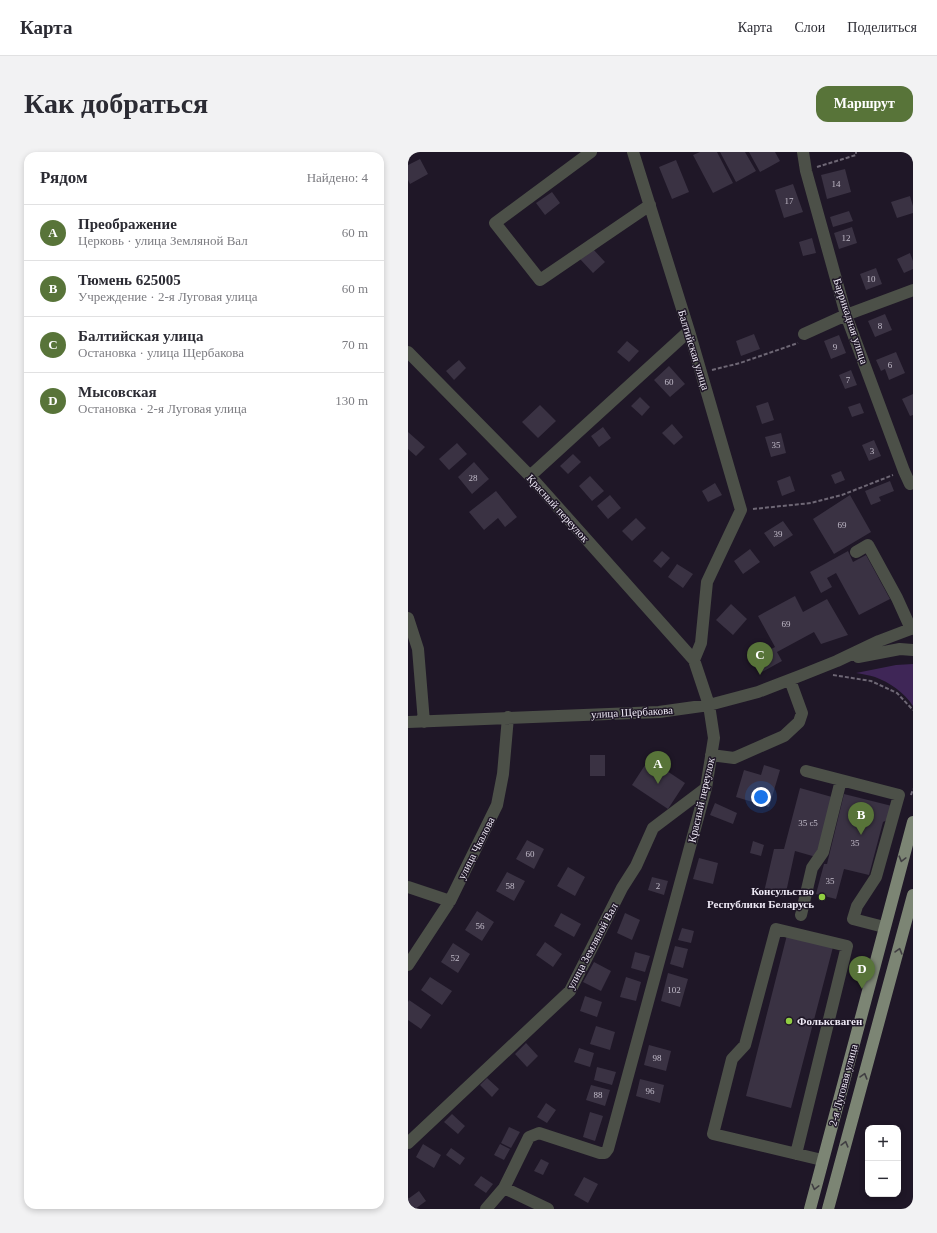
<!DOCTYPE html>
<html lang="ru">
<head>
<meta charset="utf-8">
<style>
  body { margin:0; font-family:"Times New Roman",serif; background:#f2f2f3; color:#2b2b33 }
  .controls { position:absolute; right:12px; bottom:12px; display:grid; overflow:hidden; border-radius:8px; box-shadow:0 2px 6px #0003 }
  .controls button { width:36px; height:36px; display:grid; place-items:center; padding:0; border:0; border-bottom:1px solid #e1e1e2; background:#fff; color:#2b2b33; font:20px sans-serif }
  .you { position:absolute; left:353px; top:645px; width:14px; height:14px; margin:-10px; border:3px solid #fff; border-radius:50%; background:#1a73e8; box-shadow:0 0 0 6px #1a73e833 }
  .badge { display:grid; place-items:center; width:26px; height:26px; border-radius:50%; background:#587439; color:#fff; font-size:13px; font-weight:700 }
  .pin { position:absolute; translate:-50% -33px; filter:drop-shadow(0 1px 2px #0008) }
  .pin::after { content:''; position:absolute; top:21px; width:14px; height:12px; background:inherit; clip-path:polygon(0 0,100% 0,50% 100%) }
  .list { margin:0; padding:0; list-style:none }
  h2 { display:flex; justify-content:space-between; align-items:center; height:52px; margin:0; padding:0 16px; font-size:17px }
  h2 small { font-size:13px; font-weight:400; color:#7c7c81 }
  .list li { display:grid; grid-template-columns:26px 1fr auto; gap:12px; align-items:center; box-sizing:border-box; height:56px; padding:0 16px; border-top:1px solid #e1e1e2 }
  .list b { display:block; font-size:15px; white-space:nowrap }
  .list p { margin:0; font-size:13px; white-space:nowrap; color:#7c7c81 }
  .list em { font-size:13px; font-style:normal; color:#7c7c81 }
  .map { position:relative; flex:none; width:505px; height:1057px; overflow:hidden; border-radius:12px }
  header { display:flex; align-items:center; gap:24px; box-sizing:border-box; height:56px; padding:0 20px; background:#fff; border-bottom:1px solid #e1e1e2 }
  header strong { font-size:19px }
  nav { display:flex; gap:22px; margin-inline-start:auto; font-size:14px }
  .intro { display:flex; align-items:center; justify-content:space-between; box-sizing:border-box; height:96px; padding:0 24px }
  h1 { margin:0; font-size:28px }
  .button { padding:10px 18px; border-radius:12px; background:#587439; color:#fff; font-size:14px; font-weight:700 }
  main { display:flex; gap:24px; padding:0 24px }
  aside { flex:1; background:#fff; border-radius:12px; box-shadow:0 2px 6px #0003 }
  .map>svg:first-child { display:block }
</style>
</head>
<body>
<header>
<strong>Карта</strong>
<nav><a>Карта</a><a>Слои</a><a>Поделиться</a></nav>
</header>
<div class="intro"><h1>Как добраться</h1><a class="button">Маршрут</a></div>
<main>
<aside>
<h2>Рядом<small>Найдено: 4</small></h2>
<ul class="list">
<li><span class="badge">A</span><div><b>Преображение</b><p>Церковь · улица Земляной Вал</p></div><em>60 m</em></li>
<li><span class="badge">B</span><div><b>Тюмень 625005</b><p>Учреждение · 2-я Луговая улица</p></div><em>60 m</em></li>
<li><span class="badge">C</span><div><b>Балтийская улица</b><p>Остановка · улица Щербакова</p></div><em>70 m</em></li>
<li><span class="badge">D</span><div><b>Мысовская</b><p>Остановка · 2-я Луговая улица</p></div><em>130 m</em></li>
</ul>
</aside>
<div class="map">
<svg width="505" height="1057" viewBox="0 0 505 1057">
  <rect width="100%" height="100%" fill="#1f1727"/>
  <!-- green -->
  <path fill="#3f2657" d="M505,512V554C497,541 481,530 467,525C461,523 454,522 448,521L488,513Z"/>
  <!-- building -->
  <path fill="#3a3243" d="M292,0H309L325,31L305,41L285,3Z
    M312,0H337L348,19L328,30Z
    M341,0H367L372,9L352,20Z
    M12,7L20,22L2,32L0,28V13Z
    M268,8L281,40L264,47L251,15Z
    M437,17L443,40L419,47L413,23Z
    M385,32L395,60L376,66L367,38Z
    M144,40L152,51L137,63L128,51Z
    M502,44L505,54V61L489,66L483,50Z
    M441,59L445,69L425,75L422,65Z
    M444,75L449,91L431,97L426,81Z
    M404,86L408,101L395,104L391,90Z
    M184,96L197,110L185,121L172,107Z
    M502,101L505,109V117L496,121L489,107Z
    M468,116L474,132L458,138L452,122Z
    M477,162L484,178L467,185L460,169Z
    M346,182L352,197L333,204L328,189Z
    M431,183L438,201L423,207L416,189Z
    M219,189L231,199L221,210L209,200Z
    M488,200L497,221L481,228L477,217L473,219L468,208Z
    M51,208L58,216L46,228L38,219Z
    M261,214L277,232L262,245L246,228Z
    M443,218L449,233L437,237L431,223Z
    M505,242V263L502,264L494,247Z
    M232,245L242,255L234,264L223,254Z
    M360,250L366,268L354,272L348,254Z
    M452,251L456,261L444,265L440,255Z
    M132,253L148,269L130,286L114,270Z
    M264,272L275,285L266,293L254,281Z
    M195,275L203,286L191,295L183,284Z
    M0,280L17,295L8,304L0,297Z
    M373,281L378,301L363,305L357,285Z
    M466,288L473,304L461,309L454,293Z
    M49,291L59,302L41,318L31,307Z
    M165,302L173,310L160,322L152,314Z
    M66,310L81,327L64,342L50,325Z
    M433,319L437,328L427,332L423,323Z
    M182,324L196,339L184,349L171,334Z
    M382,324L387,339L374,344L369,329Z
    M482,329L486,339L471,345L473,349L463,353L457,339Z
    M307,331L314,343L300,350L294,339Z
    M88,339L109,365L97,375L90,366L76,378L61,360Z
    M202,343L213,356L200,367L189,354Z
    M442,343L463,380L426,402L405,367Z
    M228,366L238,376L224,389L214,379Z
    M375,369L385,383L366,395L356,381Z
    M342,397L352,410L335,422L326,409Z
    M254,399L262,406L253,416L245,409Z
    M440,399L445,410L458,403L482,447L451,463L428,421L419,426L424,435L413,441L402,420Z
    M269,412L285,422L275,436L260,425Z
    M387,444L395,460L419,447L440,483L413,492L406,480L369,500L374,509L354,520L346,506L367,495L350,464Z
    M323,452L339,467L325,483L308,468Z
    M182,603H197V624H182Z
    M241,607L277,631L260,657L224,633Z
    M356,613L372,618L361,655L328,645L336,618L353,623Z
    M392,636L424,645L408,705L387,699L377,745L356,740L366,697H376Z
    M436,642L484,654L481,667L475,670L461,723L436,717L428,747L408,742L416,712H419Z
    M307,651L329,661L325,672L302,663Z
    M119,688L136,697L126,717L108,707Z
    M345,689L356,693L353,704L342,701Z
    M291,706L310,711L305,732L285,727Z
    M160,715L177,725L167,744L149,734Z
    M99,720L117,729L106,749L88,739Z
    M244,725L260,729L256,743L240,738Z
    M69,759L86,770L74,789L57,778Z
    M153,761L173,772L166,785L146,774Z
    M217,761L232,768L224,788L209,781Z
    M274,776L286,779L283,791L270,788Z
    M379,783L425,795L383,956L338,944Z
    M137,790L154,802L145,815L128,803Z
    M45,791L62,802L50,821L33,810Z
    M267,794L280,797L275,816L262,812Z
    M227,800L242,804L237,820L223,816Z
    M186,810L203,819L193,839L175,830Z
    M260,821L280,827L272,855L253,849Z
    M22,825L44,839L34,853L13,838Z
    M218,825L233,830L228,849L212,845Z
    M177,844L194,850L189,865L172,859Z
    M1,848L23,863L13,877L0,868V850Z
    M188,874L207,880L202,898L182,892Z
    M118,891L130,904L119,915L107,902Z
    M241,893L263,899L258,919L236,913Z
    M171,896L186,901L182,915L166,910Z
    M189,915L208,920L204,933L186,928Z
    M79,926L91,937L84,945L72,933Z
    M232,927L256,933L252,951L228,944Z
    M183,933L202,938L197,954L178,948Z
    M138,951L148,958L139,971L129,965Z
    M182,960L195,964L187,989L175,985Z
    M44,962L57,974L50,982L36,970Z
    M101,975L112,980L103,996L93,991Z
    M15,992L33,1003L26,1016L8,1005Z
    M92,992L102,997L96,1008L86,1003Z
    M43,996L57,1006L52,1013L38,1003Z
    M133,1007L141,1011L135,1023L126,1019Z
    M73,1024L85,1032L78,1041L66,1033Z
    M176,1025L190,1032L180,1051L166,1043Z
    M11,1039L18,1049L7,1057H2L0,1054V1047Z"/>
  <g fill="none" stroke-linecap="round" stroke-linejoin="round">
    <!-- path -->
    <path stroke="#6e6775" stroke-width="2" stroke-dasharray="4 2" stroke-linecap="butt" d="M409,15L448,3V0
      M304,218L332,211L390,191
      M345,357L403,351L434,343L485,323
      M425,523L463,529L489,541L505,558
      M503,643L505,637"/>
    <!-- minor -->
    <path stroke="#4c5048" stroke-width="12" d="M183,0L87,71L132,128L242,53
      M225,0L281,179L333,358L299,430L293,491L286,508
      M395,0L398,19L438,163L496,319L502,332L505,331
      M396,182L438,163L505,138
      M0,200L122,324L286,508L301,553L306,586L298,636L200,997L197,1001H192L131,981L121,985L96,1036L78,1057
      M122,324L281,179
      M448,400L460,393L489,446L503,477
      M0,466L10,497L16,570
      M450,505L492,497L505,498
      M0,570L251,560L301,553L350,540L394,523L429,509L471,489L505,476
      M303,603L326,606L376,584L391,570L394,561L382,528
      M398,619L491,643L468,725L449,754L445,767L476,775
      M0,735L42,749
      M393,763L404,716L415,700L433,628
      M0,813L42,749L89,653L95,622L100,565
      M0,991L162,839L214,736L228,714L245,676L298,636
      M388,1002L439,794L368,777L337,893L324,907L305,982L414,1008
      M96,1036L140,1057"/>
    <!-- major -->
    <path stroke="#7c8574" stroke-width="12" d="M402,1057L505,670
      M420,1057L505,743"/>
  </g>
  <!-- one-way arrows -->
  <defs><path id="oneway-chevron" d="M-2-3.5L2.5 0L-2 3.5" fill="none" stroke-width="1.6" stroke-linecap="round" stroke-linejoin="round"/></defs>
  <g stroke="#403e42">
    <use href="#oneway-chevron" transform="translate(494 707) rotate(105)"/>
    <use href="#oneway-chevron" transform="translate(491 799) rotate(-74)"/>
    <use href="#oneway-chevron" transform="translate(456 924) rotate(-74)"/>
    <use href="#oneway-chevron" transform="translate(437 992) rotate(-75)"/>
    <use href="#oneway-chevron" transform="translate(407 1035) rotate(104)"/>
  </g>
  <!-- markers -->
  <g fill="#90cd41" stroke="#1f1727" stroke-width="1.5">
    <circle cx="414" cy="745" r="4"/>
    <circle cx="381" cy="869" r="4"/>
  </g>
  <g text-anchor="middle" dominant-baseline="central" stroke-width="3" stroke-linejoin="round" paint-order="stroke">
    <!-- number labels -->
    <g font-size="9" fill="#c0bac8">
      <text x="428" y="32">14</text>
      <text x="381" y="49">17</text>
      <text x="438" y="86">12</text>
      <text x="463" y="127">10</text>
      <text x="472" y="174">8</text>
      <text x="427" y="195">9</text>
      <text x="482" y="213">6</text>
      <text x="440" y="228">7</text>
      <text x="261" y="230">60</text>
      <text x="368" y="293">35</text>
      <text x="464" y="299">3</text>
      <text x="65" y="326">28</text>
      <text x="434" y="373">69</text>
      <text x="370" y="382">39</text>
      <text x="378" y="472">69</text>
      <text x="400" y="671">35 с5</text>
      <text x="447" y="691">35</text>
      <text x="122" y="702">60</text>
      <text x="422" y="729">35</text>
      <text x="102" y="734">58</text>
      <text x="250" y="734">2</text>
      <text x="72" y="774">56</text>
      <text x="47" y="806">52</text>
      <text x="266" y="838">102</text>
      <text x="249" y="906">98</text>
      <text x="242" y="939">96</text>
      <text x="190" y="943">88</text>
    </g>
    <!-- street labels -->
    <g font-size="11" fill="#ede8f4" stroke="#1f1727">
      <text transform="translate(443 169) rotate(72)">Баррикадная улица</text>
      <text transform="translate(286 198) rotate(73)">Балтийская улица</text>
      <text transform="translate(150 356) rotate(48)">Красный переулок</text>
      <text transform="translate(224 560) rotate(-3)">улица Щербакова</text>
      <text transform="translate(293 648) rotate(-77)">Красный переулок</text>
      <text transform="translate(68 696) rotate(-63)">улица Чкалова</text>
      <text transform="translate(184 794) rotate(-62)">улица Земляной Вал</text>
      <text transform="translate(435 933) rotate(-75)">2-я Луговая улица</text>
    </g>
    <!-- poi labels -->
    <g font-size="11" font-weight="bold" fill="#ede8f4" stroke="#1f1727" text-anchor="end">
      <text x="406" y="739">Консульство<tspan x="406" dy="13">Республики Беларусь</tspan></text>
      <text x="389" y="869" text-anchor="start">Фольксваген</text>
    </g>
  </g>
</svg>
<div class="controls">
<button>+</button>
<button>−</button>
</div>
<div class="you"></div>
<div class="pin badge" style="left:250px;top:632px">A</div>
<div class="pin badge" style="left:453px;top:683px">B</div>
<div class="pin badge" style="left:352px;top:523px">C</div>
<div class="pin badge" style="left:454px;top:837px">D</div>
</div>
</main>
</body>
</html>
